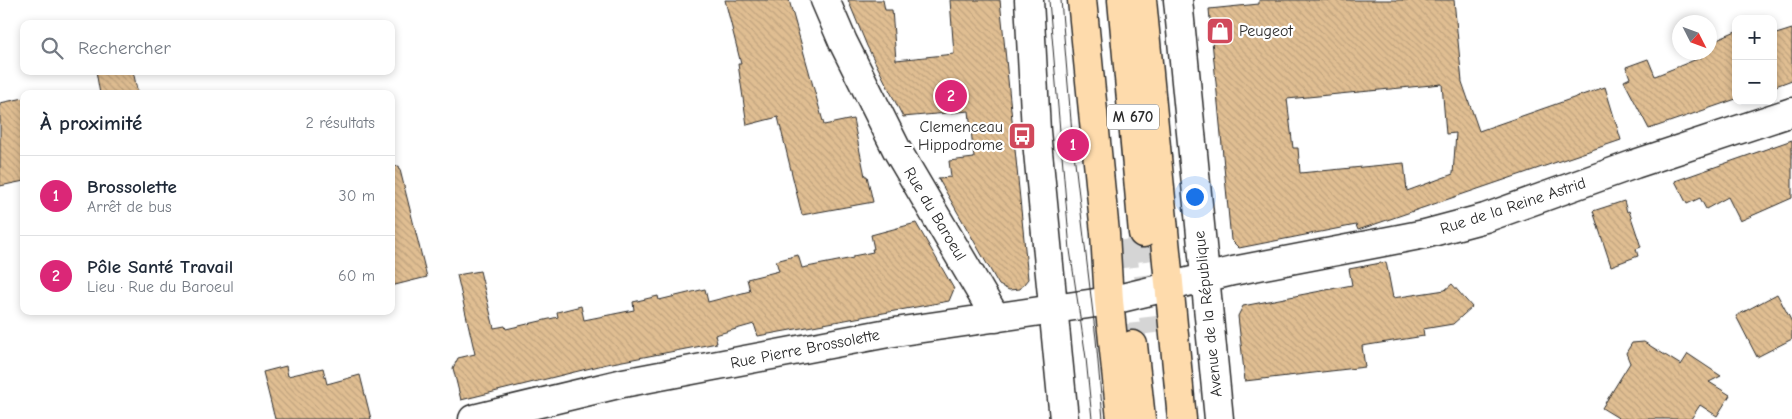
<!DOCTYPE html>
<html lang="fr">
<head>
<meta charset="utf-8">
<style>
  body { margin:0; font-family:"Comic Neue",sans-serif; background:#f6f6f7; color:#1f2937 }
  .controls { position:absolute; right:15px; top:15px; display:grid; overflow:hidden; border-radius:10px; box-shadow:0 2px 8px #0003 }
  .controls button { width:45px; height:45px; display:grid; place-items:center; padding:0; border:0; border-bottom:1px solid #e0e1e3; background:#fff; color:#1f2937; font:25px sans-serif }
  .compass { position:absolute; left:1672px; top:15px; width:45px; height:45px; border-radius:50%; background:#fff; box-shadow:0 2px 8px #0003; rotate:132deg }
  .you { position:absolute; left:1194px; top:196px; width:18px; height:18px; margin:-12px; border:4px solid #fff; border-radius:50%; background:#1a73e8; box-shadow:0 0 0 8px #1a73e833 }
  .badge { display:grid; place-items:center; width:32px; height:32px; border-radius:50%; background:#db2777; color:#fff; font-size:16px; font-weight:700 }
  .pin { position:absolute; translate:-50% -50%; border:2px solid #fff; box-shadow:0 1px 5px #0006 }
  .list { margin:0; padding:0; list-style:none }
  h2 { display:flex; justify-content:space-between; align-items:center; height:65px; margin:0; padding:0 20px; font-size:21px }
  h2 small { font-size:16px; font-weight:400; color:#747a83 }
  .list li { display:grid; grid-template-columns:32px 1fr auto; gap:15px; align-items:center; box-sizing:border-box; height:80px; padding:0 20px; border-top:1px solid #e0e1e3 }
  .list b { display:block; font-size:19px; white-space:nowrap }
  .list p { margin:0; font-size:16px; white-space:nowrap; color:#747a83 }
  .list em { font-size:16px; font-style:normal; color:#747a83 }
  .icon { flex:none; width:28px; height:28px; fill:none; stroke:currentColor; stroke-width:2; stroke-linecap:round; stroke-linejoin:round }
  .map { position:relative; flex:none; width:1792px; height:419px; overflow:hidden }
  .search { position:absolute; background:#fff; box-shadow:0 2px 8px #0003; left:20px; top:20px; width:375px; height:55px; display:flex; align-items:center; gap:12px; box-sizing:border-box; padding:0 18px; border-radius:10px; color:#747a83; font-size:19px }
  .panel { position:absolute; background:#fff; box-shadow:0 2px 8px #0003; left:20px; top:90px; width:375px; height:225px; border-radius:10px }
  .map>svg:first-child { display:block }
</style>
</head>
<body>
<div class="map">
<svg width="1792" height="419" viewBox="0 0 1792 419">
  <defs>
    <pattern id="building-back-hatch" width="6" height="6" patternUnits="userSpaceOnUse" patternTransform="scale(1.25)"><rect width="6" height="6" fill="#e0be92"/><path d="M-1 5l2 2M0 0l6 6M5-1l2 2" fill="none" stroke="#c0a37e"/></pattern>
  </defs>
  <rect width="100%" height="100%" fill="#fff"/>
  <filter id="ink" filterUnits="userSpaceOnUse"><feTurbulence type="fractalNoise" baseFrequency=".02" numOctaves="2"/><feDisplacementMap in="SourceGraphic" scale="10" xChannelSelector="R" yChannelSelector="G"/><feConvolveMatrix kernelMatrix="1 2 1 2 8 2 1 2 1" color-interpolation-filters="sRGB"/></filter>
  <g filter="url(#ink)">
    <!-- building -->
    <path fill="url(#building-back-hatch)" stroke="#2b2b2b" fill-rule="evenodd" d="M725,0H789L824,125L853,119L865,176H867L873,202L802,215L778,117L747,125L738,64H741Z
      M848,0H883L885,10H892L896,60L954,54L950,0H1000L1028,279L1020,289L1009,290L999,285L938,178L951,177L949,161L974,158L969,111L903,117L867,46Z
      M1259,0H1454L1462,82L1479,131L1605,87L1621,140L1358,230L1356,225L1239,248L1231,240L1209,9L1259,4ZM1442,84L1446,134L1456,133L1453,174L1407,191L1404,163L1300,173L1298,148H1293L1287,99Z
      M1792,29V80L1773,87V35Z
      M1736,31V99L1649,129L1624,81L1630,78L1626,67L1648,59L1655,76L1702,57L1700,52H1710V42Z
      M96,71H133L138,94H100Z
      M24,98V181L0,186V103Z
      M1792,140V198L1740,221L1728,197L1706,209L1700,198L1687,204L1675,181Z
      M399,166L427,277L391,286V167Z
      M1624,201L1627,212L1629,211L1641,247L1636,249L1638,256L1611,266L1593,211Z
      M916,223L954,289L949,301L758,336L754,324L715,335L717,343L607,364L461,400L453,368L458,358L475,354L457,275L480,271L494,328L505,326L506,329L558,317L557,312L581,306L584,320L634,310L633,302L658,296L659,300L705,289L708,302L750,291L747,279L779,271L776,261L798,255L802,268L853,258V256L873,252L872,249H874L871,235Z
      M1386,262L1393,298L1445,290L1452,284L1472,307L1453,324L1423,329L1424,336L1362,346L1365,367L1245,381L1238,316L1243,306L1352,285L1349,269Z
      M1777,294L1792,322V339L1757,357L1736,316Z
      M1644,342L1681,365L1688,354L1721,376L1709,382L1730,395L1717,416L1700,405L1691,419H1620L1602,408L1630,363L1626,353L1632,343Z
      M286,366L288,376L323,368L327,384L360,375L371,419H275L263,372Z"/>
    <g fill="none" stroke-linecap="round" stroke-linejoin="round">
      <!-- major-tunnel -->
      <path stroke="#d5d5d5" stroke-width="28" stroke-dasharray="28 14" stroke-linecap="butt" d="M1143,233L1155,333
        M1122,240L1133,345"/>
      <!-- minor casing -->
      <g stroke="#2b2b2b" stroke-width="31">
        <path id="minor" d="M825,0L843,42L897,150L996,318
          M1029,0L1036,131L1064,419
          M1178,0L1219,419
          M473,419L623,383L888,333L1109,301L1233,271L1425,234L1485,218L1635,164L1792,112"/>
      </g>
      <!-- major casing -->
      <g stroke="#2b2b2b" stroke-width="31">
        <path id="major" d="M1082,0L1105,233L1109,301L1121,419
          M1122,0L1143,233
          M1142,0L1182,419
          M1133,345L1141,419"/>
      </g>
      <!-- minor -->
      <use href="#minor" stroke="#fff" stroke-width="28"/>
      <!-- major -->
      <use href="#major" stroke="#fedbac" stroke-width="28"/>
      <!-- tram -->
      <path stroke="#2b2b2b" stroke-width="1" d="M1049,0L1070,250L1086,358L1092,419
        M1061,0L1073,145L1096,339L1103,419"/>
    </g>
  </g>
  <!-- icons -->
  <defs>
    <g id="shop-square" transform="scale(1.4375)"><rect x="-9" y="-9" width="18" height="18" rx="4" fill="#d1495b" stroke="#fff"/><path d="M-5-2.5h2.3a2.7 3.5 0 0 1 5.4 0H5L5.5 6h-11ZM-1.5-2.5h3a1.5 2.3 0 0 0-3 0Z" fill="#fff"/></g>
    <g id="bus-square" transform="scale(1.4375)"><rect x="-9" y="-9" width="18" height="18" rx="4" fill="#d1495b" stroke="#fff"/><path d="M-5-6H5V4H4V6H2V4H-2V6H-4V4H-5ZM-3.5-4V0h7V-4ZM-3.5 1.2v1.5H-2V1.2ZM2 1.2v1.5H3.5V1.2Z" fill="#fff"/></g>
  </defs>
  <g fill-rule="evenodd">
    <use href="#shop-square" x="1220" y="31"/>
    <use href="#bus-square" x="1022" y="136"/>
  </g>
  <g text-anchor="middle" dominant-baseline="central" stroke-width="4.5" stroke-linejoin="round" paint-order="stroke">
    <!-- shield labels -->
    <rect fill="#fff" stroke="#6b6b6b" stroke-width="1" x="1107" y="104.5" width="52" height="25" rx="4"/>
    <g font-size="15" font-weight="bold" fill="#2b2b2b">
      <text x="1133" y="117">M 670</text>
    </g>
    <!-- poi labels -->
    <g font-size="16" fill="#2b2b2b" stroke="#fff" text-anchor="start">
      <text x="1239" y="31">Peugeot</text>
      <text x="1003" y="127" text-anchor="end">Clemenceau<tspan x="1003" dy="18">– Hippodrome</tspan></text>
    </g>
    <!-- street labels -->
    <g font-size="16" fill="#2b2b2b" stroke="#fff">
      <text transform="translate(1513 206) rotate(-18)">Rue de la Reine Astrid</text>
      <text transform="translate(935 214) rotate(59)">Rue du Baroeul</text>
      <text transform="translate(1208 314) rotate(-96)">Avenue de la République</text>
      <text transform="translate(805 349) rotate(-11)">Rue Pierre Brossolette</text>
    </g>
  </g>
</svg>
<div class="controls">
<button>+</button>
<button>−</button>
</div>
<svg class="compass" viewBox="-18 -18 36 36"><path d="M0-13l5 13h-10z" fill="#e53935"/><path d="M0 13l5-13h-10z" fill="#747a83"/></svg>
<div class="you"></div>
<div class="pin badge" style="left:1073px;top:145px">1</div>
<div class="pin badge" style="left:951px;top:96px">2</div>
<div class="search"><svg class="icon" aria-label="search" viewBox="0 0 24 24"><circle cx="10" cy="10" r="6"/><path d="M15 15l6 6"/></svg>Rechercher</div>
<section class="panel">
<h2>À proximité<small>2 résultats</small></h2>
<ul class="list">
<li><span class="badge">1</span><div><b>Brossolette</b><p>Arrêt de bus</p></div><em>30 m</em></li>
<li><span class="badge">2</span><div><b>Pôle Santé Travail</b><p>Lieu · Rue du Baroeul</p></div><em>60 m</em></li>
</ul>
</section>
</div>
</body>
</html>
